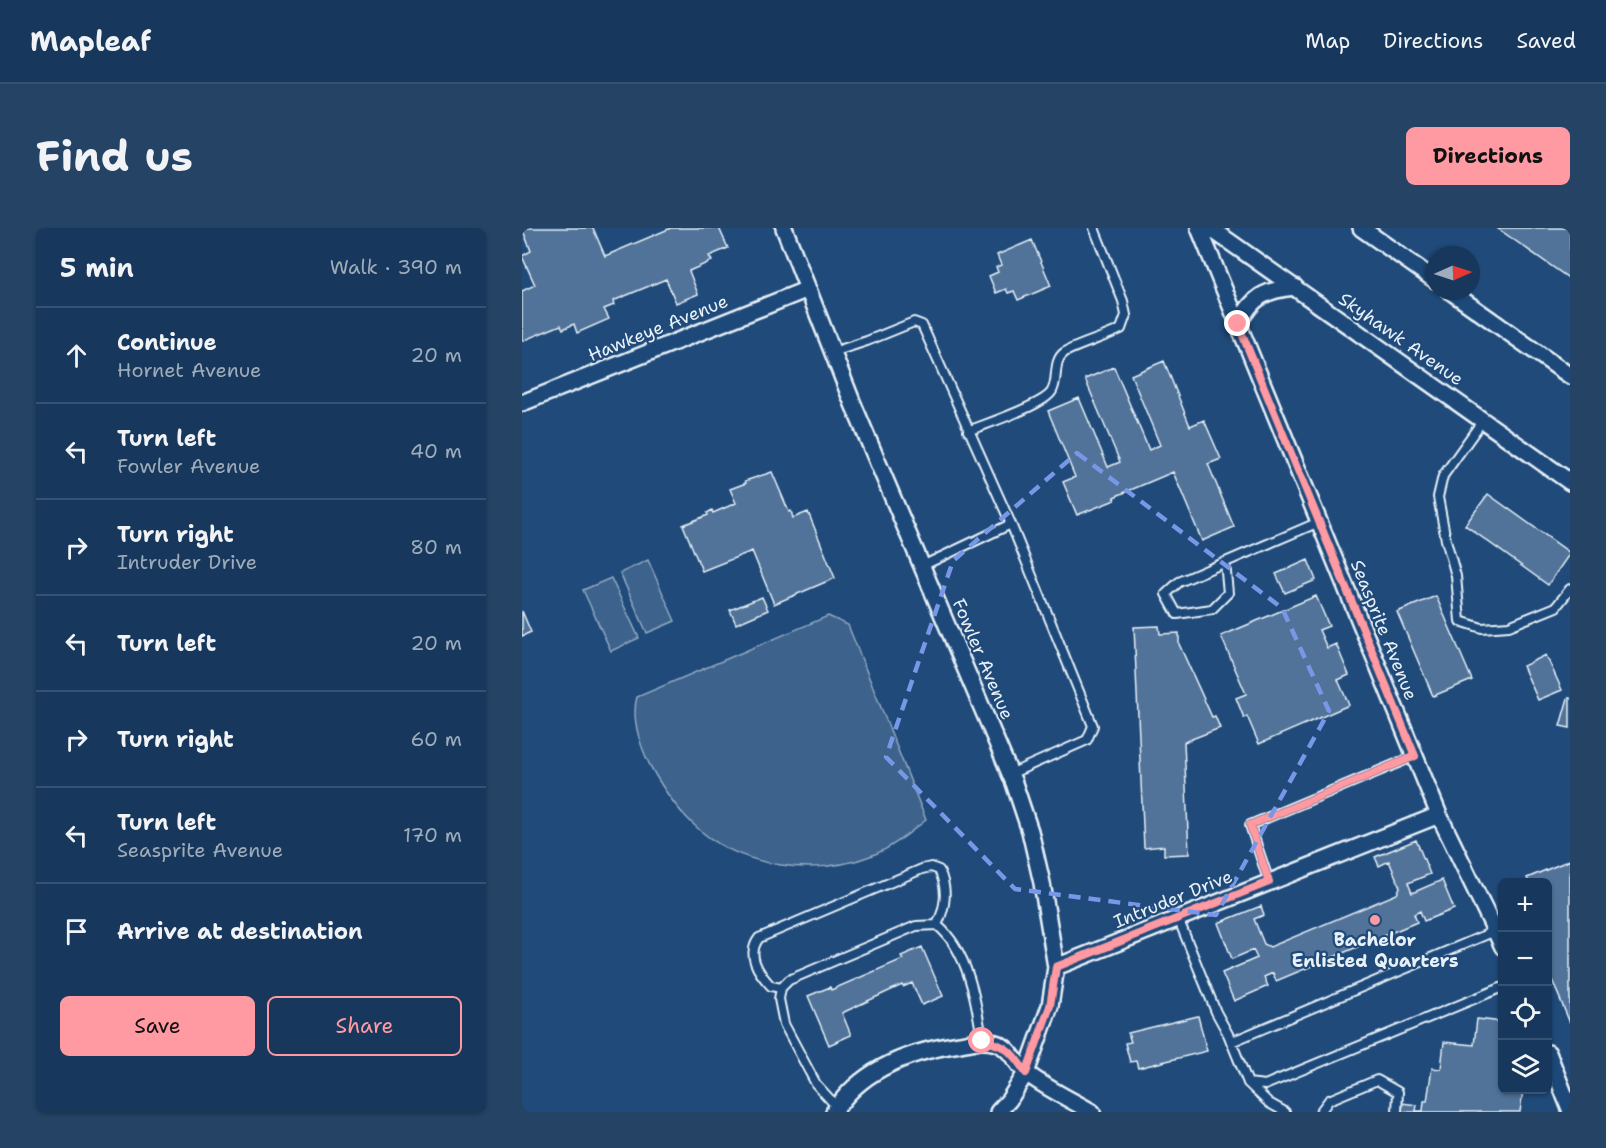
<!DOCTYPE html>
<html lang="en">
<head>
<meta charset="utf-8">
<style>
  body { margin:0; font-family:"Shantell Sans",sans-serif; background:#244365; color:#f1f3f6 }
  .controls { position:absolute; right:18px; bottom:18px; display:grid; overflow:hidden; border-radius:9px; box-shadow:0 2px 4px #0004 }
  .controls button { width:54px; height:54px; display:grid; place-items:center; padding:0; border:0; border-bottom:2px solid #365272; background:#17385c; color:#f1f3f6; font:30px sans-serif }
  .compass { position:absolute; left:904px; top:18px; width:54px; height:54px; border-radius:50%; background:#17385c; box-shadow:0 2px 4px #0004; rotate:87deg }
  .stop { position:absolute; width:18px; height:18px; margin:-14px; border:4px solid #ff9aa2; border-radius:50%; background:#fff }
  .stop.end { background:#ff9aa2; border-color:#fff; box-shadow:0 2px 6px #0008 }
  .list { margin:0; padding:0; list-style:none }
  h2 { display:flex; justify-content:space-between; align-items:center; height:78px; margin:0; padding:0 24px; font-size:26px }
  h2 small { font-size:20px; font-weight:400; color:#9eacbb }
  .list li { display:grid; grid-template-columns:39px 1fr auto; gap:18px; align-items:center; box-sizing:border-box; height:96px; padding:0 24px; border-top:2px solid #365272 }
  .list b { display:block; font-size:22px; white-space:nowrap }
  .list p { margin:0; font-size:20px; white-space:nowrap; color:#9eacbb }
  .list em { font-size:20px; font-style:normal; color:#9eacbb }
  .actions { display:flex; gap:12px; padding:18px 24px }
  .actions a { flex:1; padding:14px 0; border:2px solid #ff9aa2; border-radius:9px; text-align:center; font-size:21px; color:#ff9aa2 }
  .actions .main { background:#ff9aa2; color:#111 }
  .icon { flex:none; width:33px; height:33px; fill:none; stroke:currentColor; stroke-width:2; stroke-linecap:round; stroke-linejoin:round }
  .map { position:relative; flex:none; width:1048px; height:884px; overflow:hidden; border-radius:9px }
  header { display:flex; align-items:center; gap:36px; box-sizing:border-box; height:84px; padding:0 30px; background:#17385c; border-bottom:2px solid #365272 }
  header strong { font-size:28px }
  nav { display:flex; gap:33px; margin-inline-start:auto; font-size:21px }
  .intro { display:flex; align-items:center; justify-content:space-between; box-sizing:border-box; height:144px; padding:0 36px }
  h1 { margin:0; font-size:42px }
  .button { padding:15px 27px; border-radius:9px; background:#ff9aa2; color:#111; font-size:21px; font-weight:700 }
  main { display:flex; gap:36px; padding:0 36px }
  aside { flex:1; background:#17385c; border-radius:9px; box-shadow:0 2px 4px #0004 }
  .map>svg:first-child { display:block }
</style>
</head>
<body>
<header>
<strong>Mapleaf</strong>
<nav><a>Map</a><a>Directions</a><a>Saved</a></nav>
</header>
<div class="intro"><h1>Find us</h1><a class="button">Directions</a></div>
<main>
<aside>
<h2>5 min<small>Walk · 390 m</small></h2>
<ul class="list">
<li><svg class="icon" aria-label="ahead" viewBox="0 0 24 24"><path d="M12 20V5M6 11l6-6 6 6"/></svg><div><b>Continue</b><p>Hornet Avenue</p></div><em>20 m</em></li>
<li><svg class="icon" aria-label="left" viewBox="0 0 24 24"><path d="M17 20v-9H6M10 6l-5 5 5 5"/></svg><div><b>Turn left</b><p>Fowler Avenue</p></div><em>40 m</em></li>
<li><svg class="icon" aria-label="right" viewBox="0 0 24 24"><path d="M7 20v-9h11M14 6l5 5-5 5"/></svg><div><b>Turn right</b><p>Intruder Drive</p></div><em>80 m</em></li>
<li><svg class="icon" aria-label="left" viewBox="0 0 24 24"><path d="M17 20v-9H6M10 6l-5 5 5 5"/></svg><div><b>Turn left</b></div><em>20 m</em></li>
<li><svg class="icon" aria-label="right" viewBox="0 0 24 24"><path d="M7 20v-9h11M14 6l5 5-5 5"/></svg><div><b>Turn right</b></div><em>60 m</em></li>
<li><svg class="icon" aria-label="left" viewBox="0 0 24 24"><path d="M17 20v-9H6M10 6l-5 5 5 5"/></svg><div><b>Turn left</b><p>Seasprite Avenue</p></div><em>170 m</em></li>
<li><svg class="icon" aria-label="arrive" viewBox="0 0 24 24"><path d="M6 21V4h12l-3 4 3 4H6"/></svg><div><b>Arrive at destination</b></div></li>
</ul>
<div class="actions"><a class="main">Save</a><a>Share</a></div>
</aside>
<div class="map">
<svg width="1048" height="884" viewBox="0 0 1048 884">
  <rect width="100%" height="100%" fill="#1f4a7a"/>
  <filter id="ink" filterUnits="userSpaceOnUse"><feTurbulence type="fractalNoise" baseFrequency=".0167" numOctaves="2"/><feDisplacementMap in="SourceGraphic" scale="12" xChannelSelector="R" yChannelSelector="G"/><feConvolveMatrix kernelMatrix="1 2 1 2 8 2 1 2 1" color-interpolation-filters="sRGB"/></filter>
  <g filter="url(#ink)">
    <!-- green -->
    <path fill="#3c628c" stroke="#92aac2" stroke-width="1.5" d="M126,332L153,393L125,405L98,345Z
      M89,350L117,410L89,423L61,362Z
      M306,388L326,397L404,592C387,605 371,619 351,627C293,650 215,640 170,595C155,581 144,565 134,548C121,527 108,493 115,469Z"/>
    <!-- building -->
    <path fill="#517399" stroke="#e8f1f8" stroke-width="1.5" d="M0,0H71L83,28L149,0H197L206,20L187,28L190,33L167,43L176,66L154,75L144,51L91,73L92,77L82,81L87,91L55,105L52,96L41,101L39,97L0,113V63L13,57L0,28L9,23Z
      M975,0H1048V51Z
      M510,12L529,58L496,72L492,63L486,65L484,61L474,65L467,48L476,44L474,39L479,37L475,27Z
      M642,133L668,198L682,192L699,231L686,236L712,299L680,313L651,244L592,269L593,272L555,287L541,254L553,249L526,183L557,170L586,239L598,234L563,151L592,139L627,222L638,217L609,147Z
      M250,244L267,284L269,283L271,290L286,284L313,350L252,376L230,323L180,343L161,297L186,287L185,285L190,282L191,285L214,275L208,261L224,255L223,253Z
      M966,266L1048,325L1026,357L943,297Z
      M786,332L794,352L763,365L754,346Z
      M794,368L807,398L797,402L805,420L814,416L827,447L816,452L827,477L737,516L725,488L722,490L714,470L724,466L699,408Z
      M914,368L950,452L911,468L875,384Z
      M240,369L246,382L214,396L208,382Z
      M0,383L9,404L0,408Z
      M637,398L638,406L657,405V416L690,489L693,488L698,500L662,514L667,626L642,627V618L622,620L612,399Z
      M1024,427L1040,462L1016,472L1001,438Z
      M1046,470H1048V500L1038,498Z
      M894,612L908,646L886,655L890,665L920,652L932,681L902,693L898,683L892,686L895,694L754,753L751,745L742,749L746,758L712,773L700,745L735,730L731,722L710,731L696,695L739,678L742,687L732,691L742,716L748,719L875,666L878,659L867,633L857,638L853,629Z
      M1048,632V795L1026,742V654H1007L1005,650Z
      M400,719L421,768L400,777L390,755L381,759L380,757L320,785L329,807L307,817L286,768L308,759L309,762L381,731L379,728Z
      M676,788L685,823L616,840L614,833L608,834L603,815L609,814L606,805Z
      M955,791L981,794V862H1001L998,884H879L880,875L895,877L894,883H901L902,873H905L910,840L919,841L922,814L952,817Z"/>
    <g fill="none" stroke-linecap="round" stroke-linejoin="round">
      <!-- service casing -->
      <g stroke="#e8f1f8" stroke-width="12">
        <path id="service" d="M311,124L345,113L392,94L400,97L489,296L571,498L565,512L488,546
          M961,192L921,248L916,269L924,312L934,348L938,393L960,400L987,398L1034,379L1048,361
          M446,203C463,196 523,177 530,163C537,150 530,133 543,124C558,116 583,109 599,101L604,87L601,73L572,0
          M703,334L706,365L690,381L655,386L644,366L657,354L797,294
          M400,338L489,296
          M747,654L728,597L893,528
          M656,690L694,784L706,806L726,855L743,857L981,759
          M259,760L249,758C236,744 224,727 237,710L400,641L409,639L417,642C426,661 424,678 415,697
          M709,814L973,703
          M726,855L747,875L763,884
          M315,879L294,856L262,796L257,771L259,760L267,752L394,698L415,697C446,722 455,775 460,813
          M798,884L807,872L855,852L876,864L875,884"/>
      </g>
      <!-- minor casing -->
      <g stroke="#e8f1f8" stroke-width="20">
        <path id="minor" d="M262,0L331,176L492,555L508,603L520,655L534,739L528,778L504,845L487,872L476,884
          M677,0L917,587L981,719
          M688,0L1048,254
          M839,0L913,52
          M928,63L1048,148
          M716,96C731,69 742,62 773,59
          M0,175L286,61
          M534,739L917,587
          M1026,825L1048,881
          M312,884C339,840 390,823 438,816C450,814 462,811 474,815C490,820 494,838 507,847C526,861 549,872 570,884"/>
      </g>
      <!-- service -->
      <use href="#service" stroke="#1f4a7a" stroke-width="8"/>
      <!-- minor -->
      <use href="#minor" stroke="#1f4a7a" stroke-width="15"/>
    </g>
  </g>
  <g fill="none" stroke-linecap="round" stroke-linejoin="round" filter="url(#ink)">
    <!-- route -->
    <path stroke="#ff9aa2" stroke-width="8" d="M460,813C485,816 491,826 504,845L528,778L534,739L747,654L728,597L893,528L716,96"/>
  </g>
  <!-- marked area -->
  <path fill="none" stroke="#7897e6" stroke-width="4.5" stroke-dasharray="12 8" stroke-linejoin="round" d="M555,225L760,380L807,483L694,687L493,661L364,529L431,333Z"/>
  <!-- markers -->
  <circle fill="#ff9aa2" stroke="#1f4a7a" stroke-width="2" cx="853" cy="692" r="6"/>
  <g text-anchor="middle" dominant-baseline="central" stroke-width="4.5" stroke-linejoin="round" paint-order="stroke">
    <!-- street labels -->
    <g font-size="18" fill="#e8f1f8" stroke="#1f4a7a">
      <text transform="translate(136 100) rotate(-22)">Hawkeye Avenue</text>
      <text transform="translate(879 111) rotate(35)">Skyhawk Avenue</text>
      <text transform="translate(862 402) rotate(68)">Seasprite Avenue</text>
      <text transform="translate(461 431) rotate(67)">Fowler Avenue</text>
      <text transform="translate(651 671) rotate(-22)">Intruder Drive</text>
    </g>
    <!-- poi labels -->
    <g font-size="18" font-weight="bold" fill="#e8f1f8" stroke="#1f4a7a">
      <text x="853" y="712">Bachelor<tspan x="853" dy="21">Enlisted Quarters</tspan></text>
    </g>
  </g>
</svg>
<div class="controls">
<button>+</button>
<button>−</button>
<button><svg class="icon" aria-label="locate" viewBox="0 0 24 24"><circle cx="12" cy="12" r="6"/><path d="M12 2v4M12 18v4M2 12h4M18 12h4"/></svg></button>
<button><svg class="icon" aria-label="layers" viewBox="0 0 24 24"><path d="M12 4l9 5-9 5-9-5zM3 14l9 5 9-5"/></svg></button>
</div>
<svg class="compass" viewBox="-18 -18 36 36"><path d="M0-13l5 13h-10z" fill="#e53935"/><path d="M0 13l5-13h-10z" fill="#9eacbb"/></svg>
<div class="stop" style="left:460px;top:813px"></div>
<div class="stop end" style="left:716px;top:96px"></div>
</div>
</main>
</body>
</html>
